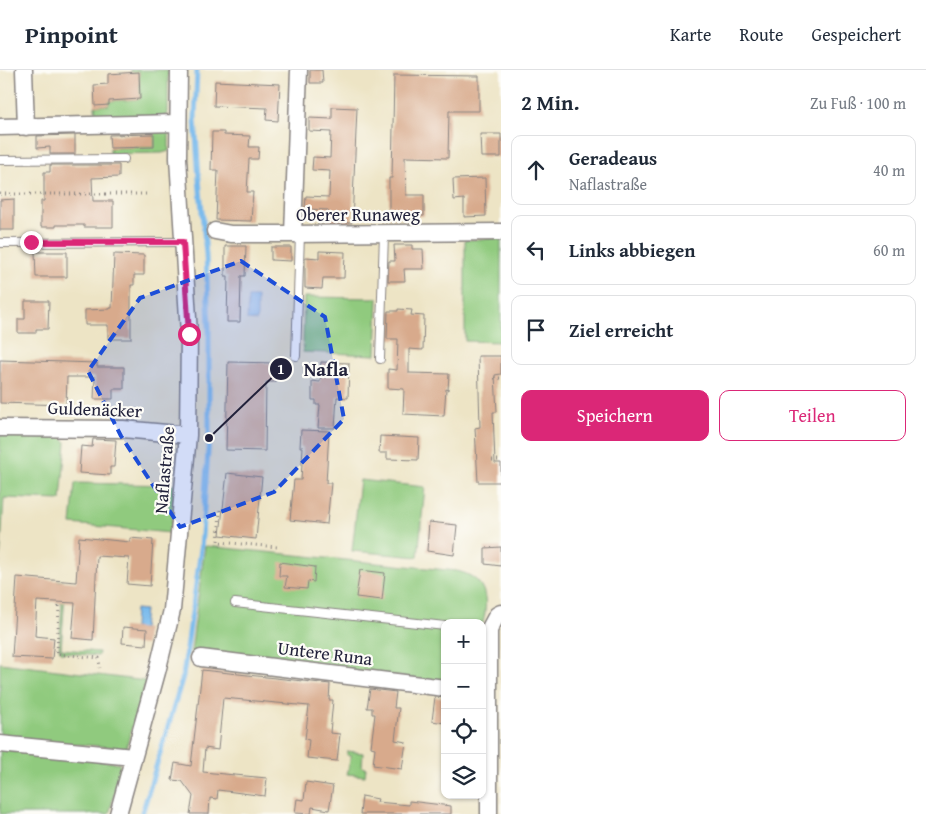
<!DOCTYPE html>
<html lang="de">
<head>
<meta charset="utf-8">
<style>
  body { margin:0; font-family:"Gentium Book Plus",serif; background:#f2f2f3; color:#1f2937 }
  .controls { position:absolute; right:15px; bottom:15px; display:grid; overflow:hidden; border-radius:10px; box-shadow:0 1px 4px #0004 }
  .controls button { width:45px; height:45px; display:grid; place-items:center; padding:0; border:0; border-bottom:1px solid #e0e1e3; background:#fff; color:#1f2937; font:25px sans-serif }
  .stop { position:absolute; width:15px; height:15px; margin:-11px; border:4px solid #db2777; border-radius:50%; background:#fff }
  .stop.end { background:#db2777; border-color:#fff; box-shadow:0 1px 5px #0008 }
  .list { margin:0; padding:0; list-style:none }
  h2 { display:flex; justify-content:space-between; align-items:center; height:65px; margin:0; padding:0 20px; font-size:21px }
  h2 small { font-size:16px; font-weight:400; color:#747a83 }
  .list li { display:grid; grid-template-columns:32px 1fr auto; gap:15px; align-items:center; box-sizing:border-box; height:70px; margin:0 10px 10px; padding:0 10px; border:1px solid #e0e1e3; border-radius:10px }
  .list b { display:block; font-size:19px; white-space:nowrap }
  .list p { margin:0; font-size:16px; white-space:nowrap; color:#747a83 }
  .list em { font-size:16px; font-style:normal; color:#747a83 }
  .actions { display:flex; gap:10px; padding:15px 20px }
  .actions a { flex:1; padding:11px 0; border:1px solid #db2777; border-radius:10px; text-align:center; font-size:18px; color:#db2777 }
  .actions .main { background:#db2777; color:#fff }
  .icon { flex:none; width:28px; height:28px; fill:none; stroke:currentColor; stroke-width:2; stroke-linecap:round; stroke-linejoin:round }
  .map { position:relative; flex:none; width:501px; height:744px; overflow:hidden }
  header { display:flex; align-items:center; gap:30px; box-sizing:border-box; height:70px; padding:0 25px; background:#fff; border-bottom:1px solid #e0e1e3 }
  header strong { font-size:24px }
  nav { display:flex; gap:28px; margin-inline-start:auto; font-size:18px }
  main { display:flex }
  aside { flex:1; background:#fff }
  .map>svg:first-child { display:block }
</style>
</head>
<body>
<header>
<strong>Pinpoint</strong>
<nav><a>Karte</a><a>Route</a><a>Gespeichert</a></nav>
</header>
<main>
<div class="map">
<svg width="501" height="744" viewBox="0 0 501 744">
  <rect width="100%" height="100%" fill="#fdfcf7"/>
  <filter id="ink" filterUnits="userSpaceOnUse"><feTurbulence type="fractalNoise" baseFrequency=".02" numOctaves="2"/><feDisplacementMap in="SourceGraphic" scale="10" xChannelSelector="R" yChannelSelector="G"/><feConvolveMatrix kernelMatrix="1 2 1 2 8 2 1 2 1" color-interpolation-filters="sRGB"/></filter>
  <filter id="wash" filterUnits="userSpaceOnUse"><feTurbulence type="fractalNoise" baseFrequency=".0096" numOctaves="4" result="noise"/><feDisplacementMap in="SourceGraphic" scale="20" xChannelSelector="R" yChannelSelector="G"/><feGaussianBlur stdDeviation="1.12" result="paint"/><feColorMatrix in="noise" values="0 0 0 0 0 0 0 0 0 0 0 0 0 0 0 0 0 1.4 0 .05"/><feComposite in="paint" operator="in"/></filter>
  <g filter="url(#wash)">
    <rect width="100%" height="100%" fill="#ede4c5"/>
    <!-- green -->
    <path fill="#90ca7e" stroke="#59765c" d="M131,0H168V42L167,46L96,49L95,36L109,35V31L140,29L139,2L131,3Z
      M154,58L169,61V81L162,83L110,84V78L154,77Z
      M501,168V272L465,271V170Z
      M304,227L378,228L376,285L303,282Z
      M56,362L66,372L61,430L4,428L0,492V365Z
      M360,410L425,417L418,487L352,481Z
      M75,413L174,415L171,463L71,454Z
      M205,476L457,501C488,508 489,531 482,557V553H445V612L191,582Z
      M58,510L66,512L61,579L99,582L98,586L61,582L59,579L62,533L57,532Z
      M0,593L146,611L126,678L0,669Z
      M0,679L119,693L121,700L109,744H0Z
      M347,681L363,683L362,697L366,698L365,706L347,704L351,686L347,685Z"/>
    <!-- water -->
    <path fill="#77b9ec" stroke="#4c6e94" d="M248,227H257V251L247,250Z
      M135,539L145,540L143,559L134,558Z"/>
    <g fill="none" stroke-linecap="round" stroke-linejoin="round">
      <!-- stream -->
      <path stroke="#77b9ec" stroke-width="5" d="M142,744L183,606L201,479L209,368V258L206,184L199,109L195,49L197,0"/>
    </g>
    <g id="blocks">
      <!-- building -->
      <path fill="#d8aa8c" d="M310,0H322L323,13H310Z
        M139,2L140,29L109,31V35L95,36L94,15L108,14V4Z
        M394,5L479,6V41H449L448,88L405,87L406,125H424V146L389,147V108H392Z
        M215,11L280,14L278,51L266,50L267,38L214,36Z
        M332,37L357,38L352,153L328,152V140L305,139L306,126L329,127L330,101L312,100L313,87L330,88L331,62L309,61V48L332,49Z
        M212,62H224V65L250,66L249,77H259L258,89H249L247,122H253L251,151L216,150L218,100H211Z
        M154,64V77L110,78L109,65Z
        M480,64H501V87H481Z
        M75,65V84H50V77L37,78V66Z
        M50,95H119V107L92,108L93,131H113V157H84V155H56V157H41V131H44V102H50Z
        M485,108L486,146L464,147V129L454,130L453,109Z
        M14,129V160H0V130Z
        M394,175H412V179H423L424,199H404L405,211H388L389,191H395Z
        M225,176H246L245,206H241L240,252H227L228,206H225Z
        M271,177H291V191L271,190Z
        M319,181L345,182L344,208H323L322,219L305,218V187L319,188Z
        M35,182H67V207H36Z
        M114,184L144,185V205H134V215H131V269H108V255H85V240L110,239V238H112Z
        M25,231H49L48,259H36V263H18V249H25Z
        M398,239L412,240L411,245L424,246L423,280L409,279V303L449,304L448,320L446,319L444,346L403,344L404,319L388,318V299L397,300L398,269H387L388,241H398Z
        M478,286H501V304L495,305L497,342H493L495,393H501V412H478L475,358L480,357Z
        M0,290L97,293V297H124V319H113V329H94L95,307H67L66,335L0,333Z
        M228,292L277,293L276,312H266L265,381L226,380Z
        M321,292L349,293L348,328L337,327L335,358H318L320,335H316V330H312V311L320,312Z
        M301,360L329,361L326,413H331L327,454L290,450L294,410H301L303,377H300Z
        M380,366L419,368L418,390L387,389V383H379Z
        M93,369L116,370L114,397H110V405L79,403L81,376L92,377Z
        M227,403L262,407L256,469L220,465Z
        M429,452L457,455L454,485L427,481Z
        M79,467L130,472V468L153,470L150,516L127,514L129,488L97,486L93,570L72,568L75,533L37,531L35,566L54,568L52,589L12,587L17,507L76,512Z
        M501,477V496L485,494V478Z
        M280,492L315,497L314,512L308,511L307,519L285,517L287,506H279Z
        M360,500L385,503L382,530L356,527Z
        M123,557L147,559L146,575L122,573Z
        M202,600L330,614L329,630H333L330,663L340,664L337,691L307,688L309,670L305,669L309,636L223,628L218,680L205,678L203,702L267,708L265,726L218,720L217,729L210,728L209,744H190L193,726L182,711L172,710L175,693L191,696Z
        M370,619L396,622L394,638H399L395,670L406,672L402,699L373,695L375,678L371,677L375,644H372V638H367Z
        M435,627L445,628V653L432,651Z
        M306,712L333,716L329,740L312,737L311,744L295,743L297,729L304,730Z
        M362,726L378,729L377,732L409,735V731L451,736V744H360Z"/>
    </g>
  </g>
  <g filter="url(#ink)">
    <use href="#blocks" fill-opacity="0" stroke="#888380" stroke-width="1"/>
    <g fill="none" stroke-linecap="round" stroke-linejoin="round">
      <!-- service casing -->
      <g stroke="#888380" stroke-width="10">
        <path id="service" d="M0,90L124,89
          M0,173L183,172
          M296,286L300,164
          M380,289L384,164
          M235,533L445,556"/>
      </g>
      <!-- minor casing -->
      <g stroke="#888380" stroke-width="19">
        <path id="minor" d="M24,0L26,57
          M0,57L178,53
          M215,161L231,164H293L501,162
          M293,164L299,0
          M0,358L123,359L188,365
          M201,588L445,618
          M0,674L133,687
          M118,744L157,602L172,540L188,365L189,264L178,88L179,0
          M489,744V560L497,545L501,543"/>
      </g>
      <!-- path -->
      <path stroke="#888380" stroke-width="3" stroke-dasharray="1 4" stroke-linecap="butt" d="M0,124H151
        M494,308H501
        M492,390H501
        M220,440L218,472L278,477
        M59,536L57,584L99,588L100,598"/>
      <!-- service -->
      <use href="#service" stroke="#fff" stroke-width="8"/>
      <!-- minor -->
      <use href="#minor" stroke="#fff" stroke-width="16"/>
    </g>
  </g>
  <g fill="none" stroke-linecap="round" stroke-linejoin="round" filter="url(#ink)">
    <!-- route -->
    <path stroke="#db2777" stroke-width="6" d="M31,172H183L189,264"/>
  </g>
  <!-- marked area -->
  <path fill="#1d4ed8" fill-opacity="0.2" stroke="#1d4ed8" stroke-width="4" stroke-dasharray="10 6" stroke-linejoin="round" d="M241,191L325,247L344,349L274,422L180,457L121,366L88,301L140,228Z"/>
  <g text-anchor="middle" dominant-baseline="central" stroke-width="4.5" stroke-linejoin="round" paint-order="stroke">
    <!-- street labels -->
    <g font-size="18" fill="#22223b" stroke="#fdfcf7">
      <text x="358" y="144">Oberer Runaweg</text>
      <text transform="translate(95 339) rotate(2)">Guldenäcker</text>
      <text transform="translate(164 400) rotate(-85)">Naflastraße</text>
      <text transform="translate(325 583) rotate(7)">Untere Runa</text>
    </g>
  </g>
  <!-- callouts -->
  <path fill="none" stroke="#22223b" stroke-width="2" d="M209 368L281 299"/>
  <g fill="#22223b" stroke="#fdfcf7" stroke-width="2">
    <circle cx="209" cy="368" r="5"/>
    <circle cx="281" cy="299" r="12"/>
  </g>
  <g font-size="15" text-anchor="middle" font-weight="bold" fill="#fff">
    <text x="281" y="304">1</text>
  </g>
  <g font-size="19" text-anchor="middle" font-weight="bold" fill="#22223b" stroke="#fdfcf7" stroke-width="4.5" stroke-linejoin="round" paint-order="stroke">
    <text x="326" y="306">Nafla</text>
  </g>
</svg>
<div class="controls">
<button>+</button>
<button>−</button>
<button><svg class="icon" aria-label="locate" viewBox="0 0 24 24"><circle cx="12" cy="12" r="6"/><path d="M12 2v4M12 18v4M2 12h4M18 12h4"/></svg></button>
<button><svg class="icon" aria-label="layers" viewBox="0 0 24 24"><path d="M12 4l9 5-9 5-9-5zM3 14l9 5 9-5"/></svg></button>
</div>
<div class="stop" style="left:189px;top:264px"></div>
<div class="stop end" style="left:31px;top:172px"></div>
</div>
<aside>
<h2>2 Min.<small>Zu Fuß · 100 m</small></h2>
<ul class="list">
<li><svg class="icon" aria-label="ahead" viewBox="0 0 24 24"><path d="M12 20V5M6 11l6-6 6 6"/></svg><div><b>Geradeaus</b><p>Naflastraße</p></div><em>40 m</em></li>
<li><svg class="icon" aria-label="left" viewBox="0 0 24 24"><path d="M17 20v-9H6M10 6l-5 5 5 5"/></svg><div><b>Links abbiegen</b></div><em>60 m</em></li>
<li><svg class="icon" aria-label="arrive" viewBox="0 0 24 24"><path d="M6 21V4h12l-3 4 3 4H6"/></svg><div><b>Ziel erreicht</b></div></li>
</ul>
<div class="actions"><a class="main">Speichern</a><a>Teilen</a></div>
</aside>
</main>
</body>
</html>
